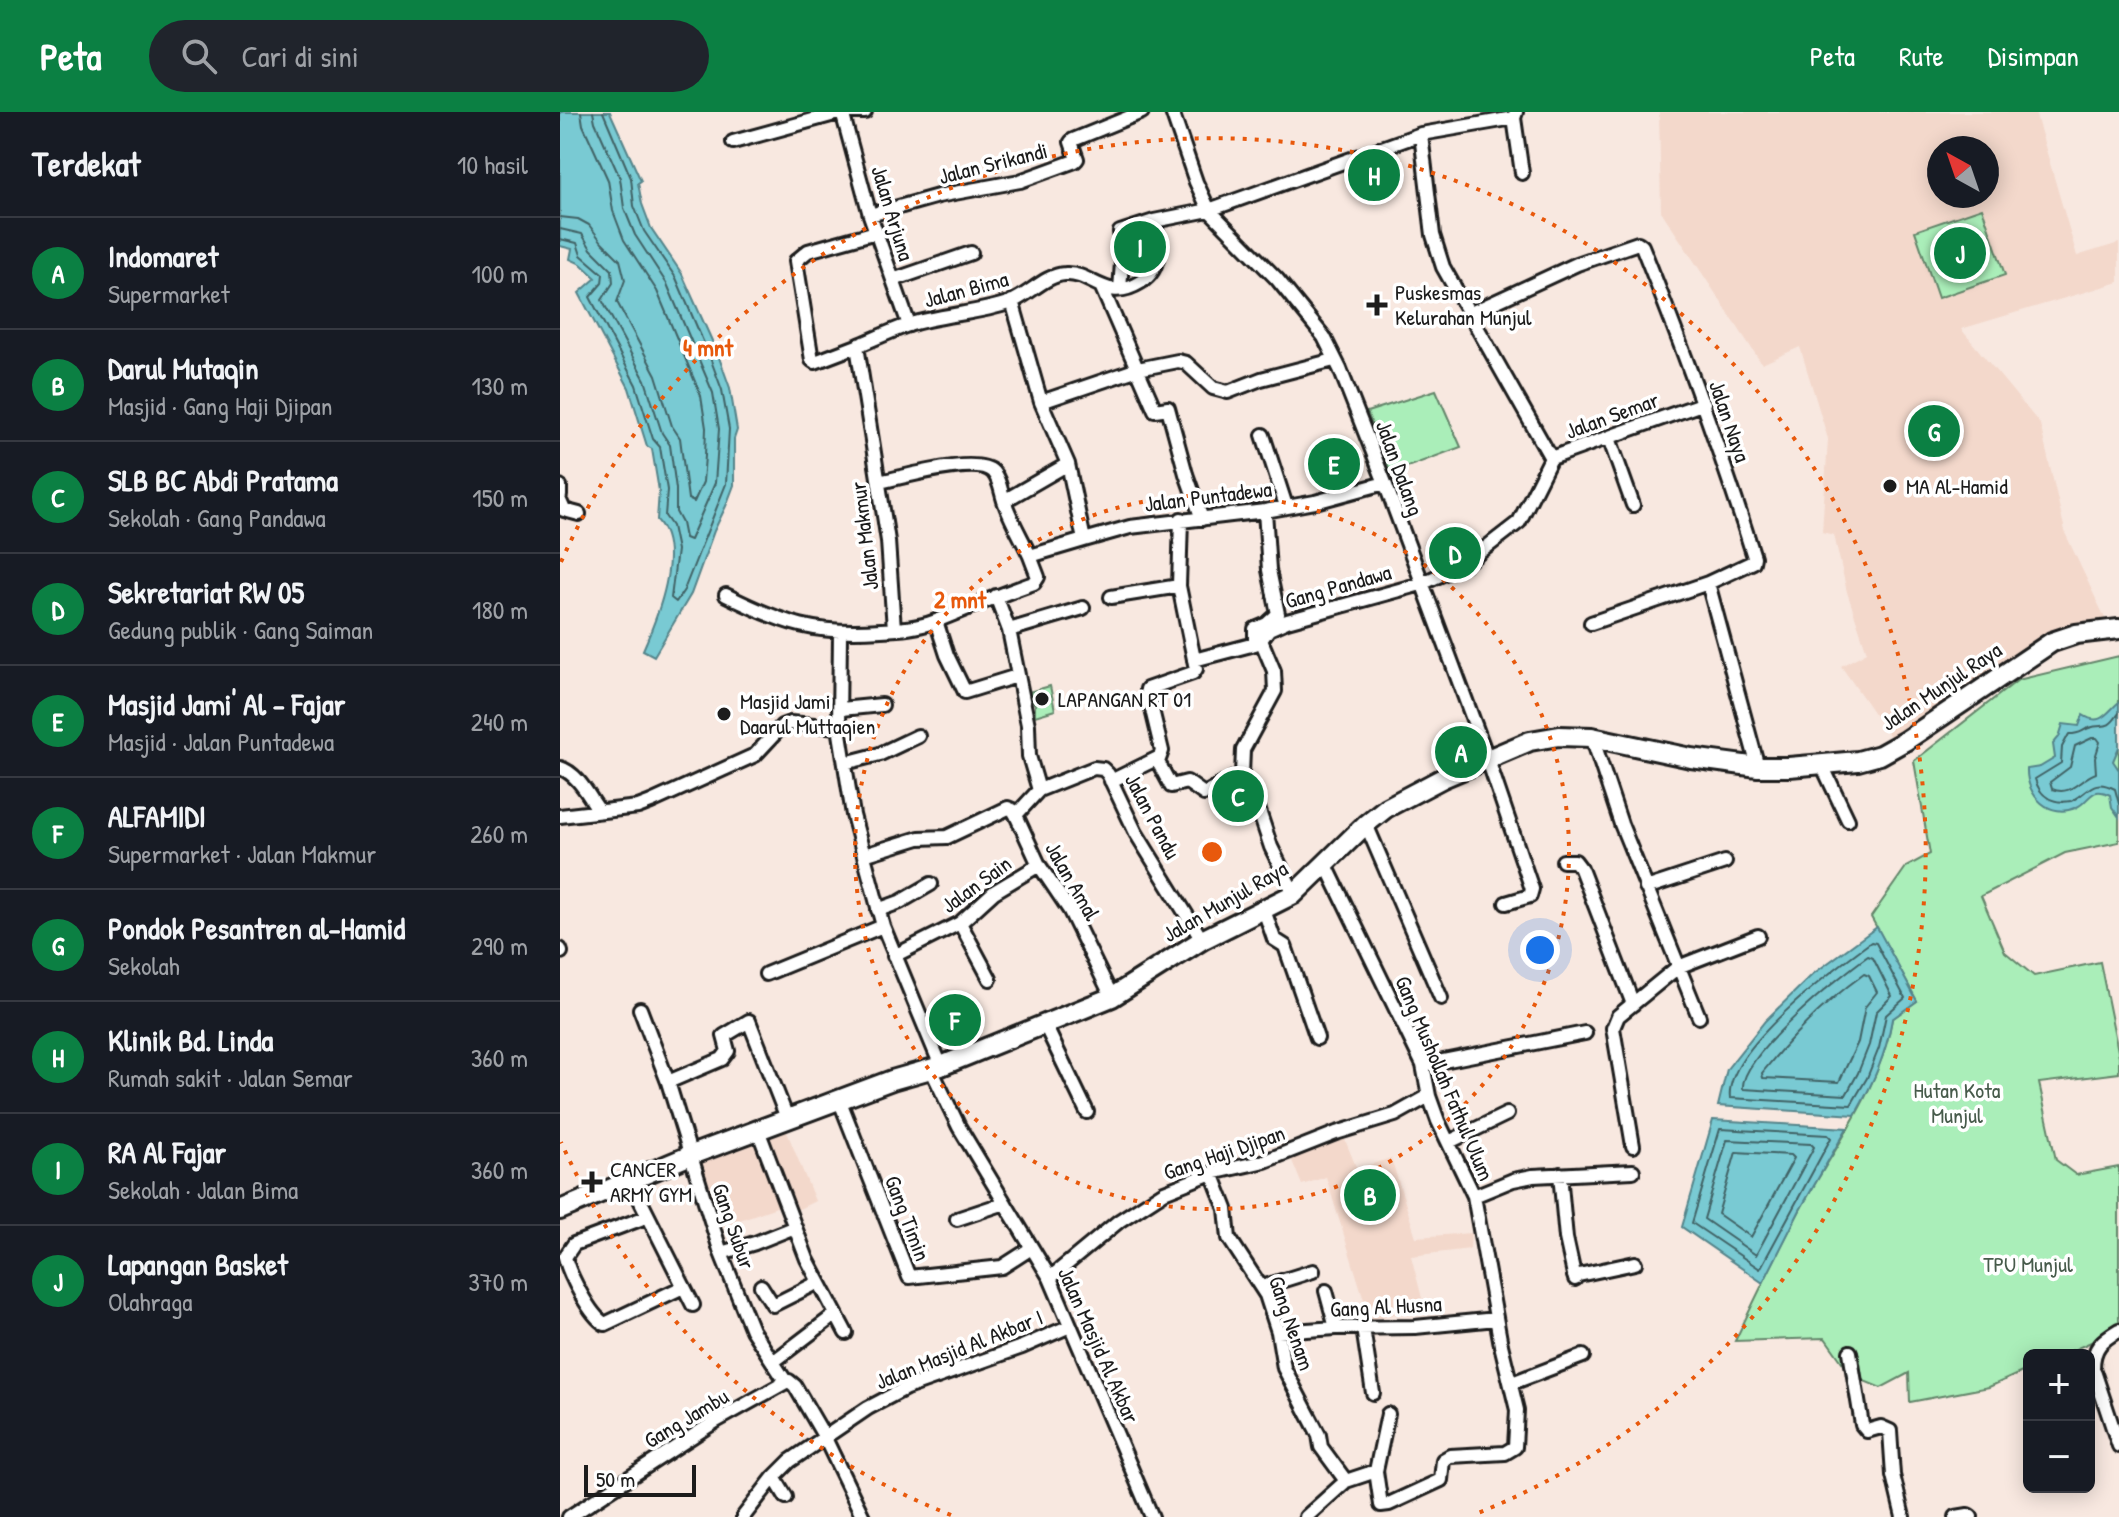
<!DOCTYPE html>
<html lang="id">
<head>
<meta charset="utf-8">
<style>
  body { margin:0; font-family:"Patrick Hand",sans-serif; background:#20242c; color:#f1f3f6 }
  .controls { position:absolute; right:24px; bottom:24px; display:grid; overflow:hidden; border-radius:12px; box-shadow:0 4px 20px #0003 }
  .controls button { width:72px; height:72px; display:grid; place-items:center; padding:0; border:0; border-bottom:2px solid #363941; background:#171b24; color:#f1f3f6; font:40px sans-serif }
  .compass { position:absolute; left:1367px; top:24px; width:72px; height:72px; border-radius:50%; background:#171b24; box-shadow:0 4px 20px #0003; rotate:320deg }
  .scale { position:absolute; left:24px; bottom:20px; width:112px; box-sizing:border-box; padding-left:8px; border:4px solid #1c1c1c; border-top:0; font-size:22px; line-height:28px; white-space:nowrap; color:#1c1c1c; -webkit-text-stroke:6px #fff; paint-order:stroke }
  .you { position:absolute; left:980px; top:838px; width:28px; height:28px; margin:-20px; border:6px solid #fff; border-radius:50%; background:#1a73e8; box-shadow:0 0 0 12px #1a73e833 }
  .badge { display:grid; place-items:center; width:52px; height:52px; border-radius:50%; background:#0b8043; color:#fff; font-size:26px; font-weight:700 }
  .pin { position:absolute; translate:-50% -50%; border:4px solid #fff; box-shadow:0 2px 8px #0006 }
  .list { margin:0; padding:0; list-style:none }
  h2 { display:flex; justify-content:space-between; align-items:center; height:104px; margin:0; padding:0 32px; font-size:34px }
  h2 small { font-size:26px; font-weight:400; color:#9ea1a6 }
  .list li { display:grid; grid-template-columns:52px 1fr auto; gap:24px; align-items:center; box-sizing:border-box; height:112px; padding:0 32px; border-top:2px solid #363941 }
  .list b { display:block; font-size:30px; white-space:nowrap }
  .list p { margin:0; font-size:26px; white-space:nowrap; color:#9ea1a6 }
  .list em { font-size:26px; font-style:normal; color:#9ea1a6 }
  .icon { flex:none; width:44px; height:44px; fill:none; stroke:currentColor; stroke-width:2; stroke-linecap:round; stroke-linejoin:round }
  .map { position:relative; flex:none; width:1559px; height:1405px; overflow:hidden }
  header { display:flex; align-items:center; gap:48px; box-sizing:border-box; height:112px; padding:0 40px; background:#0b8043; color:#fff }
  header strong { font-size:38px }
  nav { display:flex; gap:44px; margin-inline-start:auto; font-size:28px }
  .search { width:560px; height:72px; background:#20242c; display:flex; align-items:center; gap:20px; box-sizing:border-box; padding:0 28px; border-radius:44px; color:#9ea1a6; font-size:30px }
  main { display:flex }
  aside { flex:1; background:#171b24 }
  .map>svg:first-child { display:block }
</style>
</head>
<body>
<header>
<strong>Peta</strong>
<div class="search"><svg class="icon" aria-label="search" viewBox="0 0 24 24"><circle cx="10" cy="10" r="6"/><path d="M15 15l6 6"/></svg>Cari di sini</div>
<nav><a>Peta</a><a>Rute</a><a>Disimpan</a></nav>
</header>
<main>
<aside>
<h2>Terdekat<small>10 hasil</small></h2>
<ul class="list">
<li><span class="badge">A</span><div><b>Indomaret</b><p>Supermarket</p></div><em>100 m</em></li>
<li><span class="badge">B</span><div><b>Darul Mutaqin</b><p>Masjid · Gang Haji Djipan</p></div><em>130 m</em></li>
<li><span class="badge">C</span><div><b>SLB BC Abdi Pratama</b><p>Sekolah · Gang Pandawa</p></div><em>150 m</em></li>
<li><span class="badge">D</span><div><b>Sekretariat RW 05</b><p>Gedung publik · Gang Saiman</p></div><em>180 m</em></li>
<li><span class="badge">E</span><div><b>Masjid Jami' Al - Fajar</b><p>Masjid · Jalan Puntadewa</p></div><em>240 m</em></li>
<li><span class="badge">F</span><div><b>ALFAMIDI</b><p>Supermarket · Jalan Makmur</p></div><em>260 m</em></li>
<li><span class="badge">G</span><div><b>Pondok Pesantren al-Hamid</b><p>Sekolah</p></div><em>290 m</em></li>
<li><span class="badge">H</span><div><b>Klinik Bd. Linda</b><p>Rumah sakit · Jalan Semar</p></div><em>360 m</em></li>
<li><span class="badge">I</span><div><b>RA Al Fajar</b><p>Sekolah · Jalan Bima</p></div><em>360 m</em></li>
<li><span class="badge">J</span><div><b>Lapangan Basket</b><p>Olahraga</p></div><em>370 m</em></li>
</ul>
</aside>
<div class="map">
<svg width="1559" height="1405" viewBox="0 0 1559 1405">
  <rect width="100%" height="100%" fill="#f8e8e0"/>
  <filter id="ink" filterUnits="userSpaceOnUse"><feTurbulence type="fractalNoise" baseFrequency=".0125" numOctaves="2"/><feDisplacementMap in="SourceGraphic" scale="16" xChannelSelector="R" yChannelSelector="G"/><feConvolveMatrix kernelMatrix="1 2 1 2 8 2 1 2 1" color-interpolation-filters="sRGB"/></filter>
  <g filter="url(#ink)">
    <!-- built -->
    <path fill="#f3d8cb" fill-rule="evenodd" d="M1099,0H1475L1517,144L1559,131V170L1401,217L1480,312L1506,423L1550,517L1507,524L1336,633L1281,554L1307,540L1287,480L1274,423L1262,420L1268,327L1240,235L1202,252L1101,99ZM1379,36H1427V84H1379Z
      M227,1020L255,1089L229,1102L225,1092L154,1117L132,1055Z
      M783,1023L797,1057L831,1046L856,1125L911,1121L910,1137L851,1144L863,1190L850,1194V1198L814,1207L809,1204L766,1065L742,1073L730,1044Z"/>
    <!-- green -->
    <path fill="#aaeeb9" stroke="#63856a" stroke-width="2" d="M1422,96L1445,163L1378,186L1355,119Z
      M876,278L901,335L831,361L807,300Z
      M1559,544V730L1505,741L1421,784L1445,840L1474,864L1540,850L1559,944V961L1479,971L1496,1048L1516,1063L1559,1055V1214L1538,1227L1502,1243H1469V1257L1429,1275L1350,1290L1349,1261L1321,1276L1292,1264L1265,1226L1175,1229C1196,1185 1217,1141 1240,1098C1274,1036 1320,978 1332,907L1357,889L1311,805L1346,755L1370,742L1354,649L1458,568Z
      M490,574L495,598L475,604V593L469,580Z"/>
    <!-- water -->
    <path fill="#79cad3" stroke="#54848a" stroke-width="2" d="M0,0H50L81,69L78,71L82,92L91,116L122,162L157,240L170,276L177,318L174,327V373L166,394L154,419L131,482L94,544L83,538C97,506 125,438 97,408L99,379L92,337L87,334L69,276L19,181L36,166L21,152L10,147L12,137L0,134Z
      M1559,590V635L1553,649L1559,658V705L1552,695L1550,683C1546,681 1542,679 1537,680C1530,681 1525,692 1517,695C1490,708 1466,684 1467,657L1480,655L1495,646L1493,632L1499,625L1503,612L1519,614L1523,603C1541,615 1547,600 1559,590Z
      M1317,815L1357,889L1332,907C1326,943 1313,971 1295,1003L1158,994L1167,957L1205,909L1253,862Z
      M1153,1008L1287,1016L1240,1098L1203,1171L1122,1115Z"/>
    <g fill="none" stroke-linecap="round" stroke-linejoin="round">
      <!-- shore -->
      <path stroke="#416265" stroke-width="2" d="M0,105L18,107L29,113L42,130L60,148L65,168L57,190L96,263L112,314L120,326L128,387L134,390L143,370L145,344L146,316L141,284L97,179L64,128L53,99L48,68L23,13L21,0
        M0,117L22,122L31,137L52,158L53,171L42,188L85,268L102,321L110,333L116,377V400L122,411L125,426L130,428L155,371L159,317L153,281L107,172L75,123L64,96L60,66L35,10L33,0
        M0,127L17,131L21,143L43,162L42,171L30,185L76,273L93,327L100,335L107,378L105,404L112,414L117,438L111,486L116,490L124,478L166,372L169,317L162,278L149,243L116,166L84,119L74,94L71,66L43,0
        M1559,601C1546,621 1544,610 1529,616C1520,619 1522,622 1509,622L1502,635L1501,651L1475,667C1480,685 1493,692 1511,689C1530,680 1531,665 1555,677L1559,692
        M1532,626H1537L1540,630L1535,646L1536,661C1519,667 1511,685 1492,677L1490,670L1510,655L1515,634Z
        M1311,830L1316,831L1345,886L1326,903L1319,936L1307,966L1291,993L1170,986C1164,939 1275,856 1311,830Z
        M1308,844L1313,846L1332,884L1316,900L1309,933L1298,961L1286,983L1183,977C1179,945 1281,863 1308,844Z
        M1304,862L1309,864L1317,880L1305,895L1298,930L1279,970L1203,966L1202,961C1232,923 1265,890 1304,862Z
        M1160,1017L1268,1023L1271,1026L1200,1157L1132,1111Z
        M1167,1028L1251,1032L1254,1035L1196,1143L1144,1107Z
        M1176,1040L1231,1043L1234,1046L1191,1125L1158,1102Z"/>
      <!-- street casing -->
      <g stroke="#1c1c1c" stroke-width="18">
        <path id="street" d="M283,0H305
          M612,0L636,70L649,98L717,167L764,225L780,257L825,371L927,645L972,777L970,784L946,791
          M954,6L962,61
          M861,22L873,123L883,155L991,346
          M173,30L282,0L310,103L349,213
          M310,103L378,84L460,69L515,49L517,47L511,30L513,28L582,0
          M333,168L411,141
          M542,176L595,298L608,296L626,362L642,407
          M560,177L563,138L560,120L594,109
          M452,189L481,290L508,352L524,428L570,415L705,399L755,390L825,371
          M911,201L1017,152L1078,131L1082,134C1123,236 1161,340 1194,445L1193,450L1148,471L1031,511
          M297,234L255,250L252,248L236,149L248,139L316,120
          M481,290L578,257L618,249L626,251L653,276L668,280L701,267L774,248
          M703,323L726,394
          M1049,326L1073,393
          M991,346L1144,291
          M319,370C341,366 417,343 433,360C441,369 441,383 446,394C453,412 462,427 470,444L524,428
          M0,374V384
          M0,389L4,398L19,402
          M444,389L508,352
          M621,407L619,474L636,557L633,561L587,577L602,639L598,650L611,674L627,670L644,682L682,662
          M1148,471L1198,655
          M166,483C224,512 256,523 321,518C340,517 358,516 376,509C409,496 441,482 474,471L478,465L470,444
          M436,484L449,518L468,613L469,644L479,678
          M551,485L619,474
          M376,509L387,543L405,580L457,564
          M334,517L328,429L297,234C314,227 331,219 348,213C382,202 418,202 451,190C469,183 485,163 505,162C532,160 546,192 581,170C602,157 600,130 594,109L649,98L861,22L954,6L956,0
          M449,518L523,496
          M280,521L279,615L293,703L323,814L381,954
          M634,548L695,532V517L707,512L718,502L709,458L705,399
          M281,597L322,593
          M1032,625L1061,712L1139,905
          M285,651L320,642L358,624
          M1262,653L1288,708
          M0,656C17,661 28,683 38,697
          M551,669L598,646
          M479,678L534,656L543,657L548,662L576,721L642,828
          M479,678L456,703L479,753L510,799L552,885
          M0,704L78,695L91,690L195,643L222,614L230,611L279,615
          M806,712L881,886
          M304,743L359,726L387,725L448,696L453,698L456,703
          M1003,749H1015L1021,757L1073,892
          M1086,776L1165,750
          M734,782L711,735L698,696L682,662L683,638L715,579L714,559L701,528L709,517L727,509L861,472L906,451L959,410L991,346
          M318,798L340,790L371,772
          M704,798L714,827L725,834L757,926
          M400,811L430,867
          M0,837L1,840
          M334,844L400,811L434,780L479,753
          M206,862L323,814
          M80,897L108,970L161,1141L192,1218L226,1270L229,1269L235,1274L264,1324L303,1405
          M485,913L527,1000
          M863,953L1025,921
          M371,957L399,1015L490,1166L592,1405
          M108,970L162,947L168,939L164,924L189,909L227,1006
          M279,987L349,1165L442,1155L470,1137
          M198,1018L247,1147L286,1221
          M889,1030L947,1002
          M1073,1034L1053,916L1058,904L1118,855L1198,824
          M652,1061L666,1097L669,1126L706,1183L718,1220L724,1256L759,1323L761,1335L786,1369
          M1000,1062L1006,1126L1015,1167
          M70,1068L133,1193
          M914,1084L953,1068L973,1064L1073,1059
          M86,1105L14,1132L5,1145C9,1162 30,1204 45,1212L123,1175
          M397,1107L445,1091
          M161,1141L195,1131L235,1115
          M1014,1164L1075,1151
          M490,1166L559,1109L604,1080L652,1061L705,1049L776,1021L835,1003L869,984
          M201,1174L213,1193L259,1170
          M702,1175L753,1159
          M766,1179L776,1216
          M803,1216L813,1281
          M1559,1218C1542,1228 1533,1235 1533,1256L1559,1334
          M718,1220L776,1216L855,1215L936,1207
          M1290,1240L1302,1313L1307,1319L1321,1315L1330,1319L1333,1363L1343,1405
          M213,1250L276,1202
          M952,1271L1023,1244
          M816,1359L828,1302
          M214,1365L226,1385
          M9,1405L156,1309L226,1270
          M183,1405L214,1365L230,1349L308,1296L346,1276L462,1235L510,1214
          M746,1405L786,1369L816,1359L821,1393L829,1392L881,1368L883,1348L890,1344L945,1341L955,1335L957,1298L941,1233L914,1084L878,1009L869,984L863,953L765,751
          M1396,1405L1408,1403L1411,1405"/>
      </g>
      <!-- secondary casing -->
      <g stroke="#1c1c1c" stroke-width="24">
        <path id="secondary" d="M0,1098L131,1043L332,968L381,954L552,885L642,828L734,782L806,712L826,696L883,666L970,629L999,624L1032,625L1131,646L1198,655H1229L1298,649L1320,643L1345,629L1492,530L1516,522L1559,517"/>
      </g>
      <!-- street -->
      <use href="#street" stroke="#fff" stroke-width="12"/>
      <!-- secondary -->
      <use href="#secondary" stroke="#fff" stroke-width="18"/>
    </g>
  </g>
  <!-- distance rings -->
  <g fill="none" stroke="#e8590c" stroke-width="4" stroke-dasharray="4 8">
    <circle cx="652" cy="740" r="357"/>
    <path d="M391 1403A713 713 0 0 1 1 1030M1 450A713 713 0 1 1 913 1403"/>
  </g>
  <!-- markers -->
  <g fill="#1c1c1c" stroke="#fff" stroke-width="3">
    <path d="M813 181h8v8h8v8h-8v8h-8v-8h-8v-8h8z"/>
    <circle cx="1330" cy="374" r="8"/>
    <circle cx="482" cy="587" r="8"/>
    <circle cx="164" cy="602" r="8"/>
    <path d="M28 1058h8v8h8v8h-8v8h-8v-8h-8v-8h8z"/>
  </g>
  <g text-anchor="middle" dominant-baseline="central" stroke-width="7" stroke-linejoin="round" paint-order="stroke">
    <!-- street labels -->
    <g font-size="22" fill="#1c1c1c" stroke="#fff">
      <text transform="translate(433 51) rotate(-14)">Jalan Srikandi</text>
      <text transform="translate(333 101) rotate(73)">Jalan Arjuna</text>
      <text transform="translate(406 177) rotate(-15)">Jalan Bima</text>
      <text transform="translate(1052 303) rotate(-20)">Jalan Semar</text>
      <text transform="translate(1170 309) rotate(71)">Jalan Naya</text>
      <text transform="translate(840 356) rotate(70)">Jalan Dalang</text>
      <text transform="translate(648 384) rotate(-7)">Jalan Puntadewa</text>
      <text transform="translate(304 424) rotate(-97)">Jalan Makmur</text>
      <text transform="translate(778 474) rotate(-16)">Gang Pandawa</text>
      <text transform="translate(1381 574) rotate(-34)">Jalan Munjul Raya</text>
      <text transform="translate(593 704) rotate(62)">Jalan Pandu</text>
      <text transform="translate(513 769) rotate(60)">Jalan Amal</text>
      <text transform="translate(416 772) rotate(-36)">Jalan Sain</text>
      <text transform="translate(665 789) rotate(-30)">Jalan Munjul Raya</text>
      <text transform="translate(885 966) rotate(67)">Gang Mushollah Fathul Ulum</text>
      <text transform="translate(664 1040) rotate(-19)">Gang Haji Djipan</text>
      <text transform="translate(348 1106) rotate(69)">Gang Timin</text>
      <text transform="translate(174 1114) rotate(71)">Gang Subur</text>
      <text transform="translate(826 1194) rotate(-3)">Gang Al Husna</text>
      <text transform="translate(732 1211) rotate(71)">Gang Nenam</text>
      <text transform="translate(539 1233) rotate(66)">Jalan Masjid Al Akbar</text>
      <text transform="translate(399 1237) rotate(-22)">Jalan Masjid Al Akbar I</text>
      <text transform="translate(126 1306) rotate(-31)">Gang Jambu</text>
    </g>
    <!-- poi labels -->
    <g font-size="22" fill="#1c1c1c" stroke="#fff" text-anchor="start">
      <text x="835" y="180">Puskesmas<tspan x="835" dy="25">Kelurahan Munjul</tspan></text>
      <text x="1346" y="374">MA Al-Hamid</text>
      <text x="498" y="587">LAPANGAN RT 01</text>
      <text x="180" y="589">Masjid Jami<tspan x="180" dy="25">Daarul Muttaqien</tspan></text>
      <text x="50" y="1057">CANCER<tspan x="50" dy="25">ARMY GYM</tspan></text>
    </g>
    <!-- park labels -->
    <g font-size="22" fill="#475b4b" stroke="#fff">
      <text x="1397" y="978">Hutan Kota<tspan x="1397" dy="25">Munjul</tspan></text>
      <text x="1468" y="1152">TPU Munjul</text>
    </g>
  </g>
  <circle cx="652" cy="740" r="12" fill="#e8590c" stroke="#fff" stroke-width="4"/>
  <g font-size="24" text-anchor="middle" font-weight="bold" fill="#e8590c" stroke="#fff" stroke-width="7" stroke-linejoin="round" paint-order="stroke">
    <text x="148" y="244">4 mnt</text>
    <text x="400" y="496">2 mnt</text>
  </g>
</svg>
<div class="controls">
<button>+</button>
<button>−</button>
</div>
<svg class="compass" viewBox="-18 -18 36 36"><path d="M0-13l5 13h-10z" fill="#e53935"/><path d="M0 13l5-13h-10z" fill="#9ea1a6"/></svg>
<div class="scale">50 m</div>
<div class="you"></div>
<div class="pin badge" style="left:901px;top:640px">A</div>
<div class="pin badge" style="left:810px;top:1083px">B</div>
<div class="pin badge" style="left:678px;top:684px">C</div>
<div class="pin badge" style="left:895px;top:441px">D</div>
<div class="pin badge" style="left:774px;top:352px">E</div>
<div class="pin badge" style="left:395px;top:908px">F</div>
<div class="pin badge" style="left:1374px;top:319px">G</div>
<div class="pin badge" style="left:814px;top:63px">H</div>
<div class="pin badge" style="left:580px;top:135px">I</div>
<div class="pin badge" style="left:1400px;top:141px">J</div>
</div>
</main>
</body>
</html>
